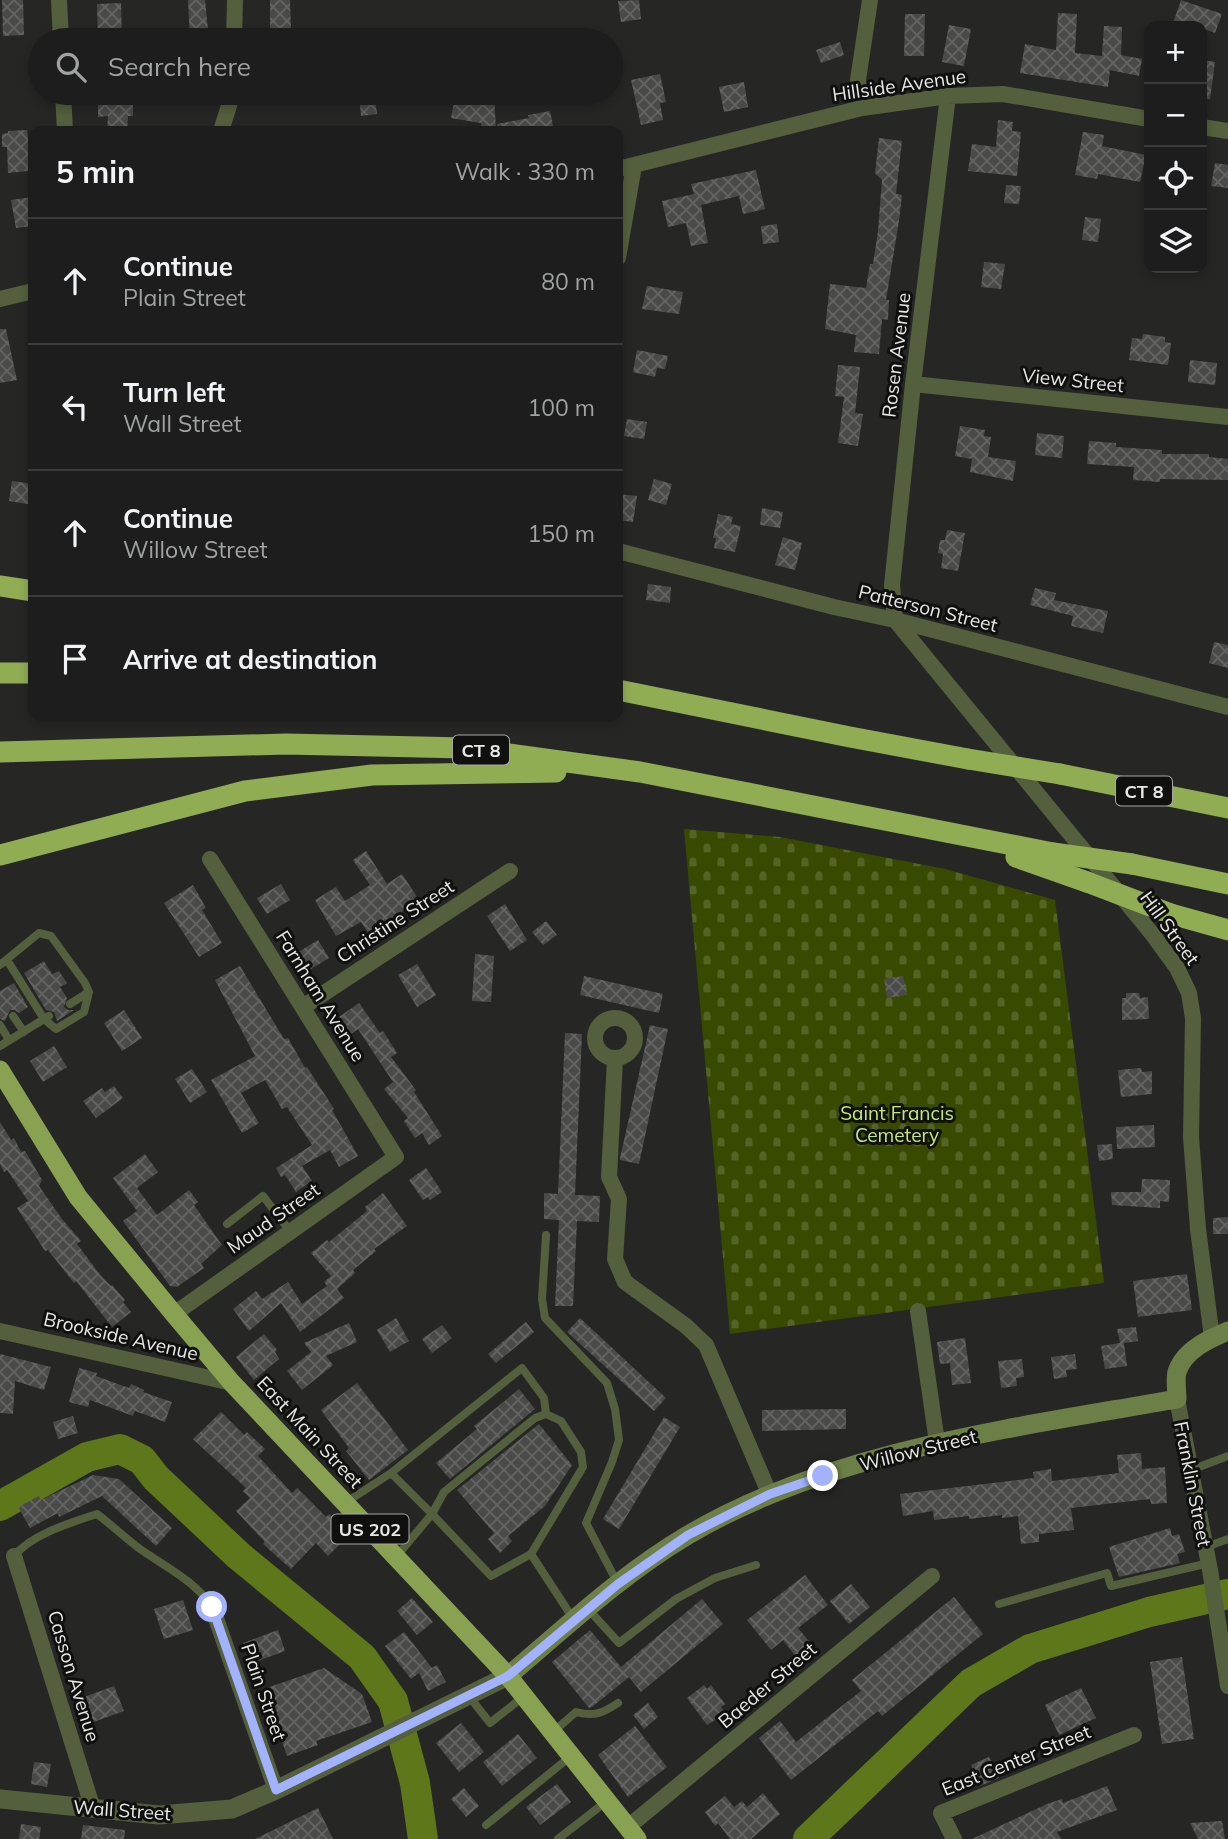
<!DOCTYPE html>
<html lang="en">
<head>
<meta charset="utf-8">
<style>
  body { margin:0; font-family:Mulish,sans-serif; background:#252625; color:#f1f3f6 }
  .controls { position:absolute; right:21px; top:21px; display:grid; overflow:hidden; border-radius:14px; box-shadow:0 4px 10px #0003 }
  .controls button { width:63px; height:63px; display:grid; place-items:center; padding:0; border:0; border-bottom:2px solid #3a3b3b; background:#1c1d1c; color:#f1f3f6; font:35px sans-serif }
  .stop { position:absolute; width:21px; height:21px; margin:-16px; border:5px solid #a2b2fd; border-radius:50%; background:#fff }
  .stop.end { background:#a2b2fd; border-color:#fff; box-shadow:0 2px 7px #0008 }
  .list { margin:0; padding:0; list-style:none }
  h2 { display:flex; justify-content:space-between; align-items:center; height:91px; margin:0; padding:0 28px; font-size:30px }
  h2 small { font-size:23px; font-weight:400; color:#a0a2a3 }
  .list li { display:grid; grid-template-columns:46px 1fr auto; gap:21px; align-items:center; box-sizing:border-box; height:126px; padding:0 28px; border-top:2px solid #3a3b3b }
  .list b { display:block; font-size:26px; white-space:nowrap }
  .list p { margin:0; font-size:23px; white-space:nowrap; color:#a0a2a3 }
  .list em { font-size:23px; font-style:normal; color:#a0a2a3 }
  .icon { flex:none; width:38px; height:38px; fill:none; stroke:currentColor; stroke-width:2; stroke-linecap:round; stroke-linejoin:round }
  .map { position:relative; flex:none; width:1228px; height:1839px; overflow:hidden }
  .search { position:absolute; background:#1c1d1c; box-shadow:0 4px 10px #0003; left:28px; top:28px; width:595px; height:77px; display:flex; align-items:center; gap:18px; box-sizing:border-box; padding:0 24px; border-radius:38px; color:#a0a2a3; font-size:26px }
  .panel { position:absolute; background:#1c1d1c; box-shadow:0 4px 10px #0003; left:28px; top:126px; width:595px; height:595px; border-radius:14px }
  .map>svg:first-child { display:block }
</style>
</head>
<body>
<div class="map">
<svg width="1228" height="1839" viewBox="0 0 1228 1839">
  <defs>
    <pattern id="cemetery-stones" width="16" height="16" patternUnits="userSpaceOnUse" patternTransform="scale(1.75)"><rect width="16" height="16" fill="#374a00"/><path d="M2 7V4a2 2 0 0 1 4 0v3zM10 15v-3a2 2 0 0 1 4 0v3z" fill="#546425"/></pattern>
    <pattern id="building-cross-hatch" width="8" height="8" patternUnits="userSpaceOnUse" patternTransform="scale(1.75)"><rect width="8" height="8" fill="#4a4b48"/><path d="M0 0l8 8M0 8l8-8" fill="none" stroke="#646562"/></pattern>
  </defs>
  <rect width="100%" height="100%" fill="#262725"/>
  <!-- cemetery -->
  <path fill="url(#cemetery-stones)" d="M684,829L780,837L945,869L1055,900L1104,1283L730,1334Z"/>
  <g fill="none" stroke-linecap="round" stroke-linejoin="round">
    <!-- river -->
    <path stroke="#5e771a" stroke-width="30" d="M0,1506L87,1457L120,1449L142,1460L156,1478L239,1556L362,1657L393,1701L415,1783L423,1839
      M808,1839L971,1683L1030,1649L1149,1612L1228,1594"/>
  </g>
  <!-- building -->
  <path fill="url(#building-cross-hatch)" d="M2,0H23L24,35L3,36Z
    M188,0H205L209,40H190Z
    M270,0H290L291,30H270Z
    M639,0L641,19L621,22L618,1Z
    M1181,0L1222,14L1215,33L1202,28V26H1172Z
    M121,3L122,40H98L97,4Z
    M1058,13L1077,14L1075,53L1102,56L1104,26L1122,27L1121,55L1142,59L1139,76L1110,70L1108,87L1020,73L1025,44L1056,50Z
    M905,14H925L924,56H904Z
    M949,25L971,29L964,66L942,62Z
    M840,42L844,55L821,63L816,50Z
    M1202,60L1215,62L1210,99H1202Z
    M660,74L666,102L660,103L663,120L641,125L631,80Z
    M744,82L748,107L724,112L719,87Z
    M474,93H494L496,131H482L481,123L451,118L454,102L475,105Z
    M133,94V116H128L127,131H107L108,116L98,117V95Z
    M375,95L377,114L361,116L359,97Z
    M550,111L554,131H497V124L529,118L528,115Z
    M998,120L1013,122L1012,131L1021,132L1017,176L968,171L972,144L996,147Z
    M27,130L32,168H28V171L8,173L7,147H2V134L8,133V131Z
    M1083,132L1104,135L1102,146L1146,155L1140,182L1098,174L1097,179L1075,175Z
    M879,138L902,141L896,194L902,195L899,221L886,300H889L888,320L882,319L879,354L854,352L856,335L825,329L830,284L866,288L870,264H873L878,231L882,180L875,173Z
    M1215,163L1228,165V188L1211,186Z
    M756,170L765,209L743,214L739,196L701,205L708,243L691,246L686,223L668,227L662,201L694,194L691,184Z
    M1006,185L1021,186L1019,204L1004,203Z
    M33,197V226L16,228L11,200Z
    M1085,217L1101,219L1098,242L1082,240Z
    M777,224L779,242L763,244L761,226Z
    M984,262L1005,264L1001,289L981,287Z
    M647,286L683,292L679,314L642,309Z
    M0,329H6L17,380L0,383Z
    M1143,334L1165,337V342L1171,343L1168,365L1129,360L1132,338L1142,339Z
    M637,350L668,356L665,369L657,368L655,377L633,372Z
    M1190,360L1217,363L1215,385L1188,382Z
    M838,365L860,367L855,413L863,414L858,446L838,443L844,397L835,396Z
    M627,419L647,422L644,439L624,436Z
    M960,426L985,430L984,436L991,437L988,457L1016,461L1013,481L970,472L972,459L955,456Z
    M1037,433L1064,436L1062,458L1035,455Z
    M1089,441L1116,443V447L1162,450V454H1209V457L1228,459V480L1160,479V482L1133,480L1134,467L1087,464Z
    M654,479L672,484L666,505L648,500Z
    M12,481L33,484V505L9,501Z
    M618,494L637,496L633,522L618,520Z
    M762,508L783,512L780,528L760,525Z
    M718,514L733,517L731,524L741,526L735,552L714,548L716,538H713Z
    M947,530L965,533L958,571L941,568L943,554L938,553L940,540H945Z
    M783,537L802,543L795,570L775,565Z
    M648,584L671,587L670,603L646,600Z
    M1035,588L1056,593L1054,600L1108,611L1103,633L1071,626L1073,616L1030,605Z
    M1214,642L1228,645V668L1209,663Z
    M366,851L387,884L402,874L419,900L369,934L361,922L336,936L315,900L336,887L345,901L370,885L353,860Z
    M281,884L290,900L267,914L257,898Z
    M193,885L206,908L202,910L222,943L199,957L164,903Z
    M505,904L527,940L510,951L487,916Z
    M546,921L557,935L543,945L532,932Z
    M318,940L329,958L303,974L292,956Z
    M475,954L494,956L491,1002L472,1001Z
    M44,961L52,974L59,971L67,983L60,987L67,998L64,1007L68,1010H74L57,1021L54,1012L46,1010L24,973Z
    M417,964L436,995L417,1007L398,975Z
    M240,966L284,1039L288,1038L305,1068L307,1067L334,1109L332,1110L358,1156L339,1167L330,1150L302,1166L312,1181L296,1192L285,1175L281,1177L276,1168L312,1145L287,1107L282,1109L265,1080L241,1093L259,1123L242,1133L211,1080L255,1056L215,980Z
    M584,976L663,994L659,1013L580,995Z
    M903,976L907,995L887,998L884,979Z
    M14,983L28,1007L19,1013L15,1010H10L5,1021L0,1019V991Z
    M1126,993H1139L1140,998L1148,997L1149,1019L1122,1020V998H1126Z
    M359,1003L380,1033L383,1031L397,1053L391,1057L416,1090L414,1092L442,1136L429,1145L422,1133L415,1138L404,1121L408,1118L384,1089L393,1082L358,1029L351,1034L339,1017Z
    M124,1010L142,1038L122,1051L104,1023Z
    M650,1025L668,1029L639,1164L620,1160V1158Z
    M565,1033L582,1034L575,1195L600,1196L599,1222L577,1221L573,1306H555L559,1220L544,1219V1193L558,1194Z
    M54,1046L67,1067L43,1082L30,1061Z
    M1141,1068L1142,1072L1152,1071V1094L1121,1097L1118,1070Z
    M192,1069L207,1092L190,1103L175,1079Z
    M114,1086L123,1098L96,1118L83,1101L102,1088L105,1092Z
    M0,1122L11,1140L14,1138L21,1152L25,1151L42,1180L39,1186L62,1219L81,1241L77,1244L101,1276L111,1286L112,1285L125,1300L123,1302L131,1312L112,1327L76,1281L74,1283L48,1250L45,1251L17,1208L28,1201L7,1170L4,1172L0,1164Z
    M1154,1125L1155,1147L1117,1149L1116,1127Z
    M1112,1144L1113,1159L1099,1161L1097,1145Z
    M145,1154L158,1172L137,1188L157,1215L189,1190L198,1202L194,1205L222,1245L201,1264L204,1268L177,1287L170,1286L123,1221L137,1211L113,1178Z
    M426,1168L442,1192L430,1200L428,1197L423,1200L409,1180Z
    M1142,1179L1170,1180L1169,1202L1160,1201V1208L1112,1205L1111,1192H1141Z
    M383,1193L407,1226L374,1249L376,1251L353,1270L355,1273L337,1289L344,1298L300,1332L281,1303L249,1331L233,1309L256,1291L262,1299L288,1282L302,1304L327,1286L324,1282L331,1276L311,1253L327,1240L329,1242L367,1211L365,1207Z
    M1228,1217V1234H1213V1218Z
    M1187,1274L1192,1310L1138,1317L1133,1281Z
    M396,1318L409,1341L390,1352L377,1330Z
    M580,1318L666,1398L654,1411L567,1332Z
    M526,1322L534,1332L496,1363L488,1354Z
    M349,1323L357,1342L326,1356L333,1365L302,1390L287,1371L311,1352L304,1343Z
    M442,1325L452,1338L432,1353L422,1339Z
    M1136,1327L1138,1341L1124,1343L1127,1366L1105,1369L1101,1346L1120,1343L1117,1329Z
    M264,1334L277,1350L275,1352L279,1359L254,1380L236,1357Z
    M965,1338L971,1383L952,1385L950,1363L940,1364L937,1342Z
    M0,1354L51,1367L44,1390L15,1381L13,1414L0,1413Z
    M1075,1354L1077,1369L1066,1370L1067,1377L1054,1379L1051,1357Z
    M1022,1359L1024,1377L1016,1378L1017,1386L1001,1388L998,1361Z
    M79,1368L97,1373L96,1376L129,1388L131,1384L144,1390L143,1392L172,1402L165,1422L135,1411L133,1416L90,1400L88,1407L69,1402Z
    M357,1383L408,1450L369,1480L346,1451L349,1448L321,1410Z
    M519,1389L535,1409L450,1479L436,1463L477,1429L474,1426Z
    M846,1409V1429L762,1431V1410Z
    M221,1412L244,1435L247,1432L265,1449L258,1456L292,1493L297,1488L326,1517L329,1514L347,1532L342,1537L344,1540L328,1556L316,1543L291,1569L263,1544L265,1542L236,1511L250,1498L243,1491L246,1488L193,1439Z
    M73,1416L78,1433L58,1439L53,1422Z
    M664,1417L680,1427L619,1529L603,1519Z
    M539,1424L572,1465L545,1506L508,1536L512,1541L500,1553L488,1539L494,1533L457,1490Z
    M1141,1453L1142,1469L1165,1467L1167,1503L1151,1504L1150,1499L1071,1508L1074,1530L1039,1534V1542L1021,1544L1018,1516L1002,1518V1515L969,1519V1516L934,1520L933,1511L903,1516L900,1494L1034,1478L1033,1472L1051,1469L1052,1481L1119,1473L1117,1455Z
    M93,1475L119,1479L172,1528L156,1546L102,1496L59,1517L58,1513L30,1528L18,1507L39,1496L41,1500Z
    M1170,1528L1172,1536L1179,1534L1185,1552L1177,1554L1180,1563L1119,1577L1109,1547Z
    M805,1575L828,1605L798,1628L813,1646L797,1658L783,1640L771,1650L747,1620Z
    M851,1584L870,1607L849,1624L830,1601Z
    M954,1597L983,1634L882,1716L878,1711L791,1780L759,1738L780,1721L796,1742L861,1691L852,1680Z
    M412,1598L433,1622L417,1635L397,1611Z
    M702,1599L723,1624L641,1692L629,1677L592,1707L589,1708L552,1662L590,1630L621,1667Z
    M183,1600L193,1630L164,1639L154,1609Z
    M278,1630L285,1651L255,1662L254,1659L250,1661L243,1643Z
    M404,1632L432,1668L437,1665L446,1682L428,1691L419,1673L411,1679L385,1646Z
    M1182,1657L1194,1739L1162,1744L1150,1662Z
    M324,1668L362,1694L372,1722L316,1741L318,1745L287,1756L264,1689Z
    M704,1685L707,1689L711,1685L725,1704L721,1707L726,1713L707,1725L687,1698Z
    M114,1686L124,1711L85,1725L76,1700Z
    M1081,1688L1096,1718L1059,1735L1045,1705Z
    M648,1703L658,1717L644,1729L633,1715Z
    M461,1723L484,1752L459,1772L436,1743Z
    M635,1726L667,1767L628,1797L598,1755Z
    M518,1734L537,1758L502,1786L483,1762Z
    M989,1757L999,1778L980,1786L971,1765Z
    M34,1762L51,1764L47,1787L31,1784Z
    M557,1784L571,1802L540,1825L526,1807Z
    M1107,1786L1117,1810L1057,1832L1061,1839H972L1047,1804L1062,1799L1063,1803Z
    M464,1788L479,1806L466,1817L451,1799Z
    M763,1793L780,1814L751,1839H730L718,1823L715,1826L705,1812L725,1796L734,1807L742,1801L747,1807Z
    M318,1808L333,1839H255Z
    M1222,1821L1225,1839H1198L1190,1823Z
    M21,1824L41,1827L39,1839H19Z
    M83,1825L125,1830L124,1839H81Z"/>
  <g fill="none" stroke-linecap="round" stroke-linejoin="round">
    <!-- service -->
    <path stroke="#535f3d" stroke-width="8" d="M0,965L39,933L51,936L85,983L89,992L84,1012L56,1029L44,1019L7,960
      M70,1004L89,992
      M13,1016L24,1032
      M0,1025L9,1040
      M0,1046L49,1016
      M227,1224L263,1196L290,1231
      M546,1235L542,1299L545,1318L607,1383L615,1409L619,1440L612,1462L586,1523L617,1582
      M1191,1470L1228,1456
      M391,1473L432,1514L444,1492L535,1418L546,1414L561,1421L581,1452L583,1467L531,1554
      M345,1503L391,1473L522,1368L544,1398L546,1414
      M1206,1547L1228,1539
      M14,1556C32,1534 70,1523 97,1514C112,1525 125,1538 140,1549C166,1567 195,1581 212,1607
      M396,1557L432,1514L491,1576L531,1554L574,1620
      M999,1604L1107,1573L1111,1586L1209,1563
      M588,1609L619,1643L676,1599L715,1578L756,1565
      M468,1695L490,1723L523,1697
      M553,1732L576,1712C594,1717 603,1713 618,1703
      M486,1825L571,1756
      M558,1839L607,1801"/>
    <!-- minor -->
    <path stroke="#535f3d" stroke-width="16" d="M59,0L61,40
      M234,40L235,0
      M63,93L65,131
      M948,96L913,384L892,585L895,620L1153,935L1177,968L1189,993L1193,1018L1191,1137L1198,1229L1212,1338
      M862,108L858,80L870,0
      M1202,127L1228,131
      M221,131L233,93
      M618,169L862,108L948,96L1003,94L1149,119
      M618,258L634,166
      M0,299L33,291
      M913,384L1228,417
      M618,551L834,607L895,620L1228,707
      M303,1007L510,871
      M595 1038a20 20 0 1 1 40 0a20 20 0 1 1-40 0Z
      M615,1058L609,1177L619,1199L615,1259L625,1282L686,1326L706,1345L770,1495
      M918,1311L937,1442
      M174,1314L396,1157L210,859
      M0,1331L232,1383
      M1177,1399L1210,1570L1228,1686
      M14,1556L93,1809
      M212,1607L276,1790
      M628,1827L932,1576
      M954,1839L941,1813L1134,1735"/>
    <!-- tertiary -->
    <path stroke="#535f3d" stroke-width="19" d="M0,1799L159,1815L232,1809L276,1790L508,1676"/>
    <!-- secondary -->
    <path stroke="#6c7f47" stroke-width="19" d="M508,1676C566,1627 622,1574 688,1535C832,1450 1014,1428 1177,1399C1177,1391 1175,1379 1177,1372C1184,1350 1209,1339 1228,1331"/>
    <!-- trunk -->
    <path stroke="#88a251" stroke-width="19" d="M0,1070L78,1197L174,1314L232,1383L508,1676L637,1839"/>
    <!-- motorway -->
    <path stroke="#90ad54" stroke-width="21" d="M0,586L33,591
      M0,673H33
      M618,690L850,737L968,759
      M0,752L286,744L465,748L640,772L1053,853
      M1060,774L1228,808
      M0,855L245,791L372,775L556,772
      M1016,857L1087,882
      M1132,864L1228,884
      M1171,914L1228,930"/>
    <!-- motorway-bridge -->
    <path stroke="#90ad54" stroke-width="21" d="M968,759L1060,774
      M1053,853L1132,864
      M1087,882L1171,914"/>
  </g>
  <g fill="none" stroke-linecap="round" stroke-linejoin="round">
    <!-- route -->
    <path stroke="#a2b2fd" stroke-width="9" d="M212,1607L276,1790L508,1676L618,1584L688,1535L770,1494L823,1476"/>
  </g>
  <g text-anchor="middle" dominant-baseline="central" stroke-width="6" stroke-linejoin="round" paint-order="stroke">
    <!-- shield labels -->
    <g fill="#10100f" stroke="#a7a8a6" stroke-width="2">
      <rect x="453" y="735.5" width="56" height="29" rx="5"/>
      <rect x="1116" y="776.5" width="56" height="29" rx="5"/>
      <rect x="331.5" y="1514.5" width="77" height="29" rx="5"/>
    </g>
    <g font-size="18" font-weight="bold" fill="#e8e9e7">
      <text x="481" y="750">CT 8</text>
      <text x="1144" y="791">CT 8</text>
      <text x="370" y="1529">US 202</text>
    </g>
    <!-- street labels -->
    <g font-size="19" fill="#e8e9e7" stroke="#10100f">
      <text transform="translate(899 85) rotate(-8)">Hillside Avenue</text>
      <text transform="translate(896 355) rotate(-83)">Rosen Avenue</text>
      <text transform="translate(1073 380) rotate(6)">View Street</text>
      <text transform="translate(928 608) rotate(14)">Patterson Street</text>
      <text transform="translate(395 921) rotate(-33)">Christine Street</text>
      <text transform="translate(1170 928) rotate(54)">Hill Street</text>
      <text transform="translate(321 996) rotate(58)">Farnham Avenue</text>
      <text transform="translate(273 1218) rotate(-35)">Maud Street</text>
      <text transform="translate(121 1336) rotate(13)">Brookside Avenue</text>
      <text transform="translate(310 1432) rotate(47)">East Main Street</text>
      <text transform="translate(918 1450) rotate(-14)">Willow Street</text>
      <text transform="translate(1193 1484) rotate(79)">Franklin Street</text>
      <text transform="translate(74 1676) rotate(73)">Casson Avenue</text>
      <text transform="translate(767 1685) rotate(-40)">Baeder Street</text>
      <text transform="translate(264 1692) rotate(71)">Plain Street</text>
      <text transform="translate(1016 1760) rotate(-22)">East Center Street</text>
      <text transform="translate(122 1810) rotate(4)">Wall Street</text>
    </g>
    <!-- park labels -->
    <g font-size="19" fill="#c3e974" stroke="#10100f">
      <text x="897" y="1113">Saint Francis<tspan x="897" dy="22">Cemetery</tspan></text>
    </g>
  </g>
</svg>
<div class="controls">
<button>+</button>
<button>−</button>
<button><svg class="icon" aria-label="locate" viewBox="0 0 24 24"><circle cx="12" cy="12" r="6"/><path d="M12 2v4M12 18v4M2 12h4M18 12h4"/></svg></button>
<button><svg class="icon" aria-label="layers" viewBox="0 0 24 24"><path d="M12 4l9 5-9 5-9-5zM3 14l9 5 9-5"/></svg></button>
</div>
<div class="stop" style="left:212px;top:1607px"></div>
<div class="stop end" style="left:823px;top:1476px"></div>
<div class="search"><svg class="icon" aria-label="search" viewBox="0 0 24 24"><circle cx="10" cy="10" r="6"/><path d="M15 15l6 6"/></svg>Search here</div>
<section class="panel">
<h2>5 min<small>Walk · 330 m</small></h2>
<ul class="list">
<li><svg class="icon" aria-label="ahead" viewBox="0 0 24 24"><path d="M12 20V5M6 11l6-6 6 6"/></svg><div><b>Continue</b><p>Plain Street</p></div><em>80 m</em></li>
<li><svg class="icon" aria-label="left" viewBox="0 0 24 24"><path d="M17 20v-9H6M10 6l-5 5 5 5"/></svg><div><b>Turn left</b><p>Wall Street</p></div><em>100 m</em></li>
<li><svg class="icon" aria-label="ahead" viewBox="0 0 24 24"><path d="M12 20V5M6 11l6-6 6 6"/></svg><div><b>Continue</b><p>Willow Street</p></div><em>150 m</em></li>
<li><svg class="icon" aria-label="arrive" viewBox="0 0 24 24"><path d="M6 21V4h12l-3 4 3 4H6"/></svg><div><b>Arrive at destination</b></div></li>
</ul>
</section>
</div>
</body>
</html>
